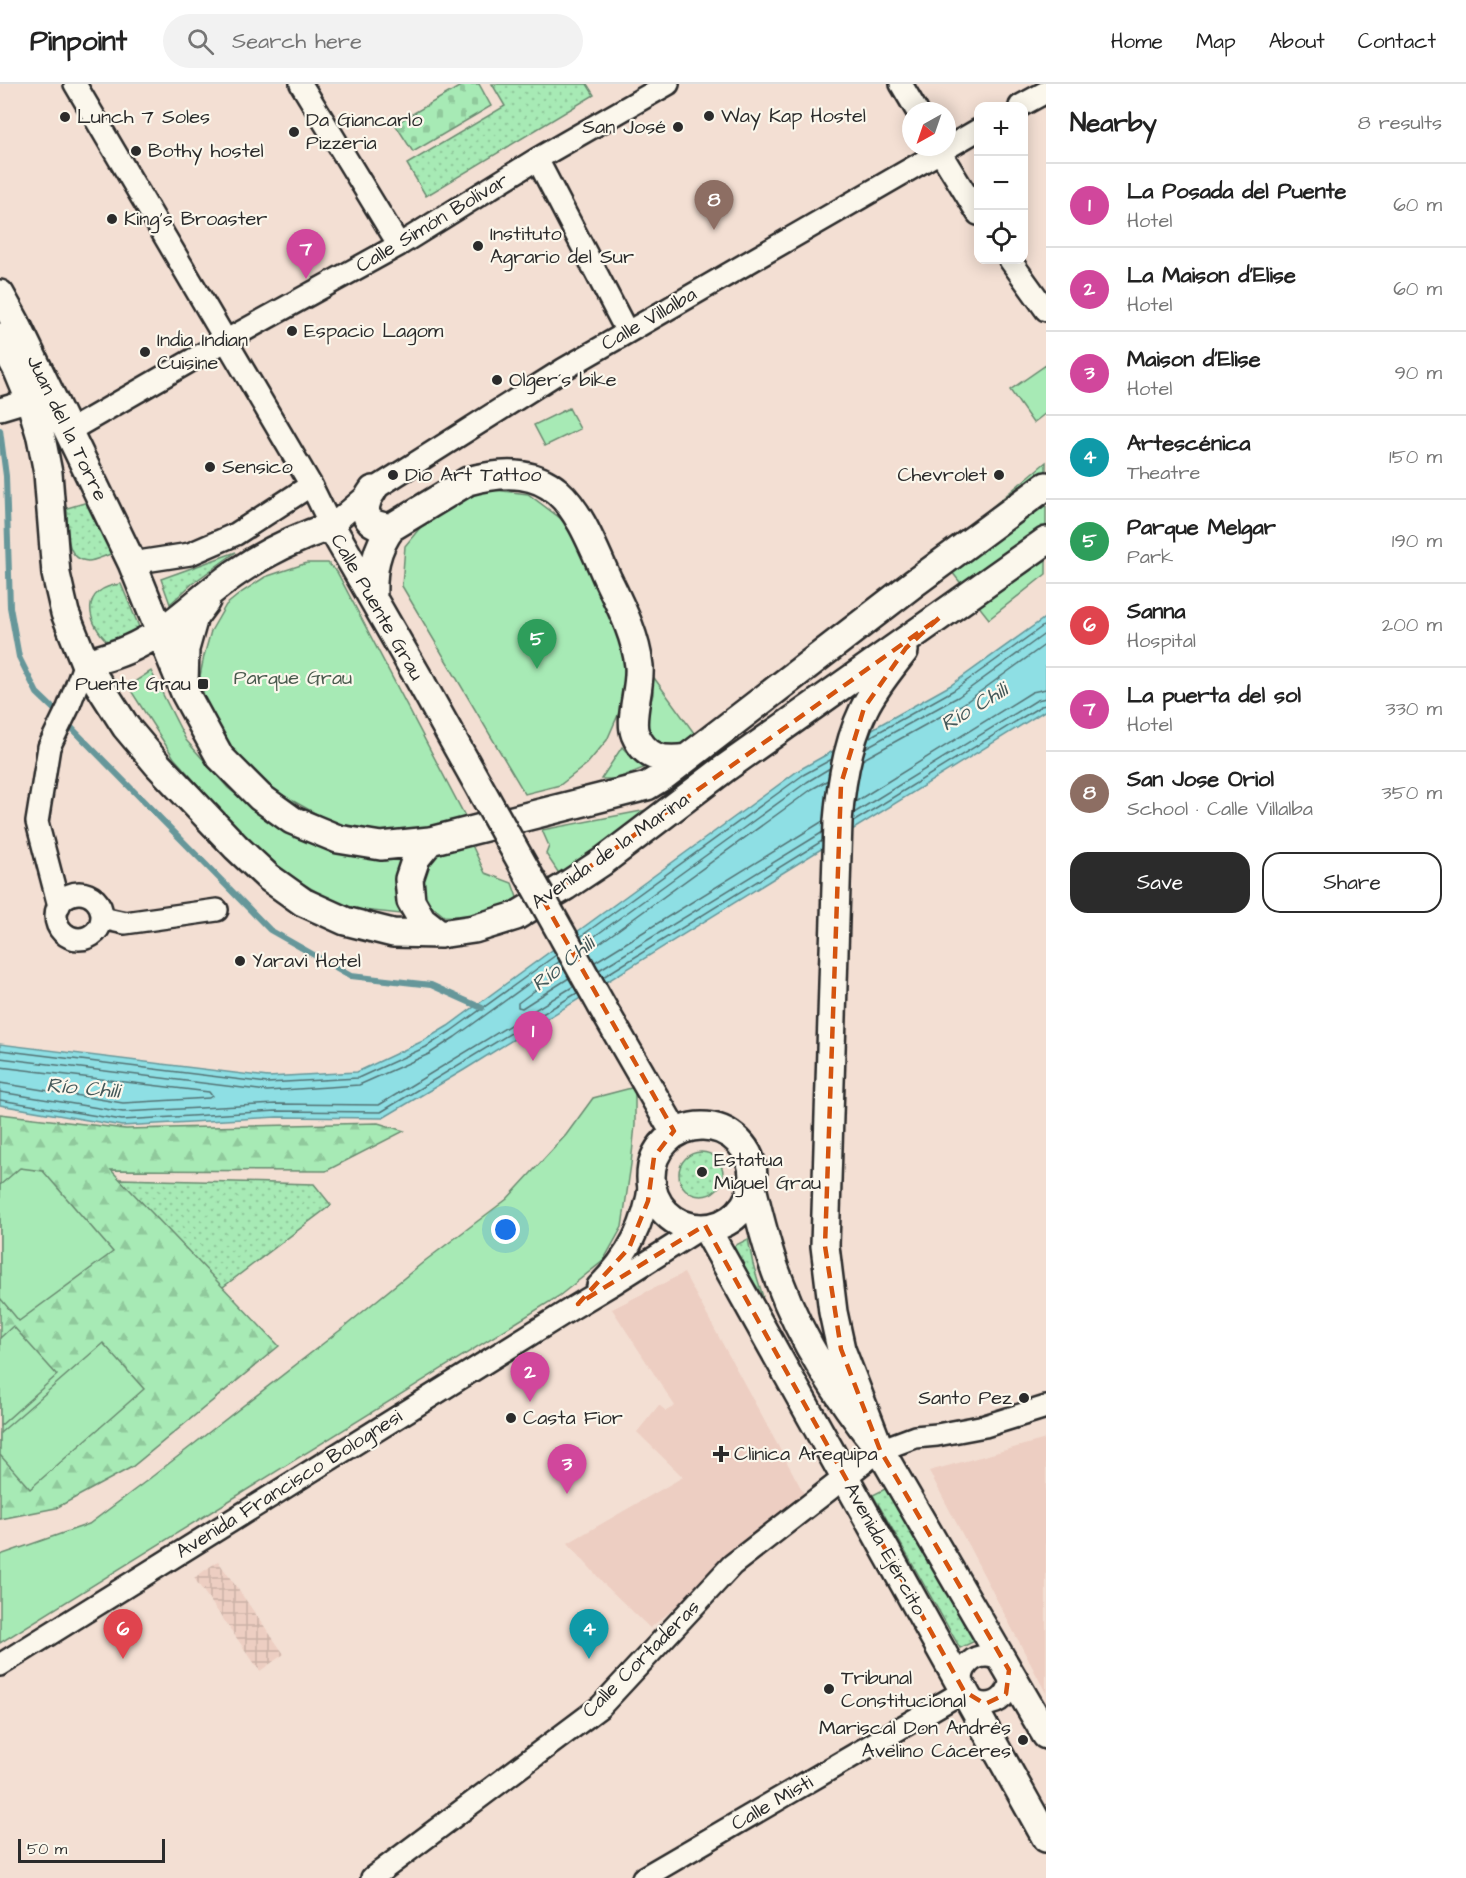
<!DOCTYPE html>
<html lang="en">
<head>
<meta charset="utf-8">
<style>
  body { margin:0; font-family:"Architects Daughter",sans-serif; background:#f2f2f2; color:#222 }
  .controls { position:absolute; right:18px; top:18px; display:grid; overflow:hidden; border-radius:12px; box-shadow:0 3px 15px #0003 }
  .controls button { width:54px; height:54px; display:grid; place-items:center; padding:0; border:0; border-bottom:2px solid #e0e0e0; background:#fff; color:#222; font:30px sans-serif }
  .compass { position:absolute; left:902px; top:18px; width:54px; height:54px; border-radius:50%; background:#fff; box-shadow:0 3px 15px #0003; rotate:220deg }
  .scale { position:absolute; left:18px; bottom:15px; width:147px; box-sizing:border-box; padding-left:6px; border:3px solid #2b2b2b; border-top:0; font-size:16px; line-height:21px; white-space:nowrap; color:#2b2b2b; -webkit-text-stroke:4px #fbf7ec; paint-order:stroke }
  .you { position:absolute; left:506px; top:1146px; width:21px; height:21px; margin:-15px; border:4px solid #fff; border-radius:50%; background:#1a73e8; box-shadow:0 0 0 9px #1a73e833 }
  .badge { display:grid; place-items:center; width:39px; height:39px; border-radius:50%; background:#2b2b2b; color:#fff; font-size:20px; font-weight:700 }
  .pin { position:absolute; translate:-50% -50px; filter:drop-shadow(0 2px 3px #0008) }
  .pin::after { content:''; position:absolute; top:32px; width:21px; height:18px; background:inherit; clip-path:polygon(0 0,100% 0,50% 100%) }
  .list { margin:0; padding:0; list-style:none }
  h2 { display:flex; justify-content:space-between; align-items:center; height:78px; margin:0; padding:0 24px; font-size:26px }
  h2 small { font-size:20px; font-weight:400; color:#767676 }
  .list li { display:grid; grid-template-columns:39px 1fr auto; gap:18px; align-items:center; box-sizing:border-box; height:84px; padding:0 24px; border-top:2px solid #e0e0e0 }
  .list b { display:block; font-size:22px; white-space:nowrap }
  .list p { margin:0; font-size:20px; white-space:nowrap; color:#767676 }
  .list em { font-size:20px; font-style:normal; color:#767676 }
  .actions { display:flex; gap:12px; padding:18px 24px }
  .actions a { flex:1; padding:14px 0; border:2px solid #2b2b2b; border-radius:18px; text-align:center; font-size:21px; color:#2b2b2b }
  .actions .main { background:#2b2b2b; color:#fff }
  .icon { flex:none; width:33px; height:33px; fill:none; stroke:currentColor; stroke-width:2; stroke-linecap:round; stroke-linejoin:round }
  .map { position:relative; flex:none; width:1046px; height:1794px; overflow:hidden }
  header { display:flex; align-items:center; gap:36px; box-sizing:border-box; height:84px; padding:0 30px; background:#fff; border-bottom:2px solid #e0e0e0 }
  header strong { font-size:28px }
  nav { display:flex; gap:33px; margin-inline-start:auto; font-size:21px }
  .search { width:420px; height:54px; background:#f2f2f2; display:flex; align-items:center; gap:15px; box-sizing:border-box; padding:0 21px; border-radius:33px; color:#767676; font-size:22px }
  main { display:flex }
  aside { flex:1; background:#fff }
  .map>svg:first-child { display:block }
</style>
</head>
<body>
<header>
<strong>Pinpoint</strong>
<div class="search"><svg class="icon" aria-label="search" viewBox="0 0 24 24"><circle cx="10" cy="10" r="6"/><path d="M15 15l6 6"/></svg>Search here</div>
<nav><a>Home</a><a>Map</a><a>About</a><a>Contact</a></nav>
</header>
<main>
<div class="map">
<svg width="1046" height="1794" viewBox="0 0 1046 1794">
  <defs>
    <pattern id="industrial-grid" width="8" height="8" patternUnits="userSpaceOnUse" patternTransform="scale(1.5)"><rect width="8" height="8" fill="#edcec2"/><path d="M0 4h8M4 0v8" fill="none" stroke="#cbb1a7"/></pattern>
    <pattern id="grass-dots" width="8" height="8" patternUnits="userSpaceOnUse" patternTransform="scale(1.5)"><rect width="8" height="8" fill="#a7eab5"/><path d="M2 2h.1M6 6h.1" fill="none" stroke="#90c99c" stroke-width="1.8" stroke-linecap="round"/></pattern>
    <pattern id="forest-firs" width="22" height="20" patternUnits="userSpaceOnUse" patternTransform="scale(1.5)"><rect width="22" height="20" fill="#a7eab5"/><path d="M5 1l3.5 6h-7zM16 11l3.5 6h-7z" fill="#90c99c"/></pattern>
    <pattern id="cemetery-stones" width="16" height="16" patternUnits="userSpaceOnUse" patternTransform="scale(1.5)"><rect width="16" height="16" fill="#a7eab5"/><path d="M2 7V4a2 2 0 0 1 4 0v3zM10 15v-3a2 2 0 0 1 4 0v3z" fill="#90c99c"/></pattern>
  </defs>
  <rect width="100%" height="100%" fill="#f3dfd3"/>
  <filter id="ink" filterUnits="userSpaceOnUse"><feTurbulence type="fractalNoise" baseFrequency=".0167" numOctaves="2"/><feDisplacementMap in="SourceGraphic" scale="12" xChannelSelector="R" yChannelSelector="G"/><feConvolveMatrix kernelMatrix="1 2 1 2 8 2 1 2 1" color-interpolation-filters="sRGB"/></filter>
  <g filter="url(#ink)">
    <!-- built -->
    <path fill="#edcec2" d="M684,1189L807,1415L650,1544L606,1502L568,1459L683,1393L637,1348L659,1321L666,1327L675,1322L612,1225Z
      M1046,1355V1609L929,1387Z"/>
    <!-- industrial -->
    <path fill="url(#industrial-grid)" d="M218,1477L284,1570L260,1587L194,1494Z"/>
    <!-- grass -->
    <path fill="url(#grass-dots)" stroke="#698a70" stroke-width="1.5" d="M492,0H587L594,11L426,112L407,80L505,22Z
      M88,418L111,470C104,472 95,477 88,477C63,476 68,441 67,424Z
      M236,468L193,499L170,520L161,495Z
      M121,500L142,550L110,560C85,538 80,504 121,500Z
      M679 1090a22 22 0 1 1 44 0a22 22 0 1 1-44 0Z
      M119,1095L314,1100L331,1121L219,1206Z
      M748,1155L753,1180L763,1213L732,1163Z
      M887,1404L975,1557L960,1564L873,1411Z"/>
    <!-- forest -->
    <path fill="url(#forest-firs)" stroke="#698a70" stroke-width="1.5" d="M0,1030L126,1045L378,1039L404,1047L326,1087L111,1086L279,1262L132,1383L56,1424L0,1435Z"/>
    <!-- cemetery -->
    <path fill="url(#cemetery-stones)" stroke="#698a70" stroke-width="1.5" d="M464,0H479L491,22L413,68L395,40Z"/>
    <!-- park -->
    <path fill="#a7eab5" stroke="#698a70" stroke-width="1.5" d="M1046,281V329L1033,339L1010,306Z
      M569,324L580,345L545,362L534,341Z
      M1046,378V490L989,535L937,469Z
      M486,405L528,410L568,440L623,556L625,615L607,656L587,680L560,701L525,710L402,502L405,462L428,434Z
      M307,479H328L337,488L468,738L397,750L333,739L277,708L235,668L206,623L200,592L204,572L211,547L226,521L242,508L265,493Z
      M151,587L186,656L228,704L279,744L339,770L401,776V830L344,824L290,792L239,747L174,674L128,602Z
      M652,591L697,653L679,666L647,659L646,636L653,610Z
      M622,663L635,677L646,683L616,695H601Z
      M652,725L603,763L560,791L546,770L549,762L542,746Z
      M471,759L485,789L512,799L519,819L484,833L444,832L422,814L420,781L432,766Z
      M635,1003V1041L631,1080L622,1143L603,1177L559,1212L0,1559V1471L89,1440L149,1395L343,1244L426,1176L507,1115L566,1051L593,1014Z
      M20,1084L43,1087L113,1168L19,1237L0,1214V1101Z
      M13,1242L57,1291L0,1342V1254Z
      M103,1259L144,1305L30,1405L0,1371V1349Z"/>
    <!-- water -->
    <path fill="#8edfe4" stroke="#66979a" stroke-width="1.5" d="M1046,533V626L464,986L383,1034L277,1033L122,1042L0,1021V960L268,993L357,988L423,957L448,942L799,686L951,601Z"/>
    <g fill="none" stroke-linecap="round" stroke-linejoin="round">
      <!-- shore -->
      <path stroke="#537375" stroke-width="1.5" d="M868,654L954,606L1046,540
        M865,664L958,613L1046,549
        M862,676L963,620L1046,560
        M855,718L1032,608L1046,605
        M854,729L1037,616L1046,614
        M853,738L1041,622L1046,621
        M580,853L803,691L832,675
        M584,860L807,698L830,684
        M589,867L812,705L828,696
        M595,878L823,737
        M564,885L518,919V923L522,924L569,894
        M599,886L823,748
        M603,893L822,757
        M0,966L267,999L358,994L426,963L451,947L556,871
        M0,974L267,1007L359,1001L429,970L455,953L560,877
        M0,983L209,1008L212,1012L209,1014L123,1019L0,999
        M0,1008L123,1028L277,1020L379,1021L574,902
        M0,1016L122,1036L277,1027L381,1028L577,909"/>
      <!-- stream -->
      <path stroke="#66979a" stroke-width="6" d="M0,346L6,392L10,523L19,573L37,609L59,630
        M66,638L270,846L351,892L431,901L482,924"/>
      <!-- minor casing -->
      <g stroke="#2b2b2b" stroke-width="26">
        <path id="minor" d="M75,0L311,401L331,442L373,406L564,285L978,46
          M301,0L399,161
          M901,0L917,27
          M1020,22L1046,8
          M937,63L978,130
          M537,75L627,248
          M1010,176L1046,226
          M0,325L30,316
          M69,347L225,257L399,161L537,75L668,0
          M132,479L190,470L236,450L311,401
          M56 832a23 23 0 1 1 46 0a23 23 0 1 1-46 0Z
          M59,822L37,738L49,663L68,624L85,579
          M102,834L125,839L217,826
          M598,1202C628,1172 645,1140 650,1098
          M962 1596a24 24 0 1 1 48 0a24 24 0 1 1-48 0Z
          M0,1581L571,1225L616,1198L701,1144
          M372,1794L600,1623L732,1481L880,1366L915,1353L937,1351L985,1342L1046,1323
          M643,1794L964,1607"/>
      </g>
      <!-- major casing -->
      <g stroke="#2b2b2b" stroke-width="32">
        <path id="major" d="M0,210L16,239L132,479L185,609L220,673L260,713L292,736L338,755L381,762L430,757L647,702L665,691L913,500L1046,402
          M0,253L18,287L30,316L41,353L48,389L56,490L65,529L85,579L126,643L158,681L236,763L268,793L303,818L345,837L393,849L440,850L474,845L516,832L566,802L602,778L724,685L1046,457
          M373,406C358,426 366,444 392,443
          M373,514C372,488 375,465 392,443L468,397C560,372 577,426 608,496C621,523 636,552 639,582C641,603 629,634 635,650C645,674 663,678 687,674
          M85,579C105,574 123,569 141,559C176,541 204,510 237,488C266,468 298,453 331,442L422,600
          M184,599L185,565L194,533L206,517
          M430,757L416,774L409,795L411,817L422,836L440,850
          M608,933L675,1049
          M651 1093a51 51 0 1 1 102 0a51 51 0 1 1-102 0Z
          M752,1103C760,1135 767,1166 779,1196C802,1259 839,1314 880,1366L1046,1651
          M706,1144L1046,1754
          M880,1366L841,1265L833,1228L825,1162L838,737C841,699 847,660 864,625C874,604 890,585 904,567"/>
      </g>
      <!-- minor -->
      <use href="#minor" stroke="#fbf7ec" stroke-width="21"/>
      <!-- major -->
      <use href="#major" stroke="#fbf7ec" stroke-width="27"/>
      <!-- major-bridge casing -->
      <g stroke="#2b2b2b" stroke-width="32" stroke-linecap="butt">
        <path id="major-bridge" d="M422,600L608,933"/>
      </g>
      <!-- major-bridge -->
      <use href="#major-bridge" stroke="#fbf7ec" stroke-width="27"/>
    </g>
  </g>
  <!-- marked area -->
  <path fill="none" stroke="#d5540f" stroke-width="4.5" stroke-dasharray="12 8" stroke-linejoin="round" d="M939,534L906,564L864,624L841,700L825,1162L841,1265L880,1366L1009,1586L1006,1610L985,1620L964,1607L705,1141L578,1220L629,1164L648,1117L654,1073L674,1047L543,816Z"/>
  <!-- markers -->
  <g fill="#2b2b2b" stroke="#fbf7ec" stroke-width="2">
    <circle cx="709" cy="32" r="6"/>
    <circle cx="65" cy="33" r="6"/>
    <circle cx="678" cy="43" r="6"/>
    <circle cx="294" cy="48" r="6"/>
    <circle cx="136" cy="67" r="6"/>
    <circle cx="112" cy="135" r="6"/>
    <circle cx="478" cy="162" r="6"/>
    <circle cx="292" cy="247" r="6"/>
    <circle cx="145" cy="268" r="6"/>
    <circle cx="497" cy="296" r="6"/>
    <circle cx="210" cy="383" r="6"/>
    <circle cx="393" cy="391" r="6"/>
    <circle cx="999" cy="391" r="6"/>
    <rect x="197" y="594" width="12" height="12" rx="3"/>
    <circle cx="240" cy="877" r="6"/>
    <circle cx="702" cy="1088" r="6"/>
    <circle cx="1024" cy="1314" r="6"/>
    <circle cx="511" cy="1334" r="6"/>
    <path d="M718 1361h6v6h6v6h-6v6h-6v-6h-6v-6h6z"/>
    <circle cx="829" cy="1605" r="6"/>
    <circle cx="1023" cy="1656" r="6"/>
  </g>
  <g text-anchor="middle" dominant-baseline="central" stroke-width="4.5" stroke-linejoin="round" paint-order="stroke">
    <!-- poi labels -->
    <g font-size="20" fill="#2b2b2b" stroke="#fbf7ec" text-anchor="start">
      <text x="721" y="32">Way Kap Hostel</text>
      <text x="77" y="33">Lunch 7 Soles</text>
      <text x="306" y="36">Da Giancarlo<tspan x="306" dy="23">Pizzeria</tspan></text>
      <text x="666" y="43" text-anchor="end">San José</text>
      <text x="148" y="67">Bothy hostel</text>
      <text x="124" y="135">King's Broaster</text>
      <text x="490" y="150">Instituto<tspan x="490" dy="23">Agrario del Sur</tspan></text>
      <text x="304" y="247">Espacio Lagom</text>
      <text x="157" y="256">India Indian<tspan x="157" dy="23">Cuisine</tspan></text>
      <text x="509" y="296">Olger´s bike</text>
      <text x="222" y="383">Sensico</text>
      <text x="405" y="391">Dio Art Tattoo</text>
      <text x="987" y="391" text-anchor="end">Chevrolet</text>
      <text x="191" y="600" text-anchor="end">Puente Grau</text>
      <text x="252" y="877">Yaravi Hotel</text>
      <text x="714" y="1076">Estatua<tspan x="714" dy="23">Miguel Grau</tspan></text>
      <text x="1012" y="1314" text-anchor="end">Santo Pez</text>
      <text x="523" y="1334">Casta Fior</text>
      <text x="734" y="1370">Clinica Arequipa</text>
      <text x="841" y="1594">Tribunal<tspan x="841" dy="23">Constitucional</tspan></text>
      <text x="1011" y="1644" text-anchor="end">Mariscal Don Andrés<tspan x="1011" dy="23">Avelino Cáceres</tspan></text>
    </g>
    <!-- street labels -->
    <g font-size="20" fill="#2b2b2b" stroke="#fbf7ec">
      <text transform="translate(432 139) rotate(-31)">Calle Simón Bolívar</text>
      <text transform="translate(649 235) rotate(-30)">Calle Villalba</text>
      <text transform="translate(67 344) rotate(64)">Juan del la Torre</text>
      <text transform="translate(377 523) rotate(60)">Calle Puente Grau</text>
      <text transform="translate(610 767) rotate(-35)">Avenida de la Marina</text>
      <text transform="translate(289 1400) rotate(-32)">Avenida Francisco Bolognesi</text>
      <text transform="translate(885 1465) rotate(61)">Avenida Ejército</text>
      <text transform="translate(641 1575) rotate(-45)">Calle Cortaderas</text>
      <text transform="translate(772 1719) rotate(-30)">Calle Misti</text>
    </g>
    <!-- park labels -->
    <g font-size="20" fill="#4a5b4e" stroke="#fbf7ec">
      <text x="293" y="594">Parque Grau</text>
    </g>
    <!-- water labels -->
    <g font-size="21" font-style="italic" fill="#445859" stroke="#fbf7ec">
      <text transform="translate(974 623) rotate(-31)">Río Chili</text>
      <text transform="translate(563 880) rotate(-39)">Río Chili</text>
      <text transform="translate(83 1004) rotate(5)">Río Chili</text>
    </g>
  </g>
</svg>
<div class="controls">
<button>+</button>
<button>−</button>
<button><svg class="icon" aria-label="locate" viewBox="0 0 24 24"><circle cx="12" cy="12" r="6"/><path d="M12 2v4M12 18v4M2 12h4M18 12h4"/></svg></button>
</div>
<svg class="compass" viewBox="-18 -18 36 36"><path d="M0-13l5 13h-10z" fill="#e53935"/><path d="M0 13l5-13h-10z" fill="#767676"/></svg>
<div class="scale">50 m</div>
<div class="you"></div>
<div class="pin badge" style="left:533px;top:977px;background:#d1479c">1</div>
<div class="pin badge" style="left:530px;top:1318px;background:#d1479c">2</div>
<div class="pin badge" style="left:567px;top:1410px;background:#d1479c">3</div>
<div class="pin badge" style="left:589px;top:1575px;background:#0f9aa8">4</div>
<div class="pin badge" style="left:537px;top:585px;background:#2e9e5b">5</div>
<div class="pin badge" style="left:123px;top:1575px;background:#e0444e">6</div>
<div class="pin badge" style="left:306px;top:195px;background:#d1479c">7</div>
<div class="pin badge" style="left:714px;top:146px;background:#8d6e63">8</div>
</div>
<aside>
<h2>Nearby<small>8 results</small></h2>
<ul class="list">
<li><span class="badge" style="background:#d1479c">1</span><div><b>La Posada del Puente</b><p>Hotel</p></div><em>60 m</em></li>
<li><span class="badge" style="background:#d1479c">2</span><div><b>La Maison d'Elise</b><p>Hotel</p></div><em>60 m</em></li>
<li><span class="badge" style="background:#d1479c">3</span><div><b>Maison d'Elise</b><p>Hotel</p></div><em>90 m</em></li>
<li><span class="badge" style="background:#0f9aa8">4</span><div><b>Artescénica</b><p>Theatre</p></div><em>150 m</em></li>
<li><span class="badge" style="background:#2e9e5b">5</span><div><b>Parque Melgar</b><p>Park</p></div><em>190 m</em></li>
<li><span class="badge" style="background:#e0444e">6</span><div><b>Sanna</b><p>Hospital</p></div><em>200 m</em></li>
<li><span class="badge" style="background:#d1479c">7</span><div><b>La puerta del sol</b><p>Hotel</p></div><em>330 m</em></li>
<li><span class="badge" style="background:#8d6e63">8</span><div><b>San Jose Oriol</b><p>School · Calle Villalba</p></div><em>350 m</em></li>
</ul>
<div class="actions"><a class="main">Save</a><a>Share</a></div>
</aside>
</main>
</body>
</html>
